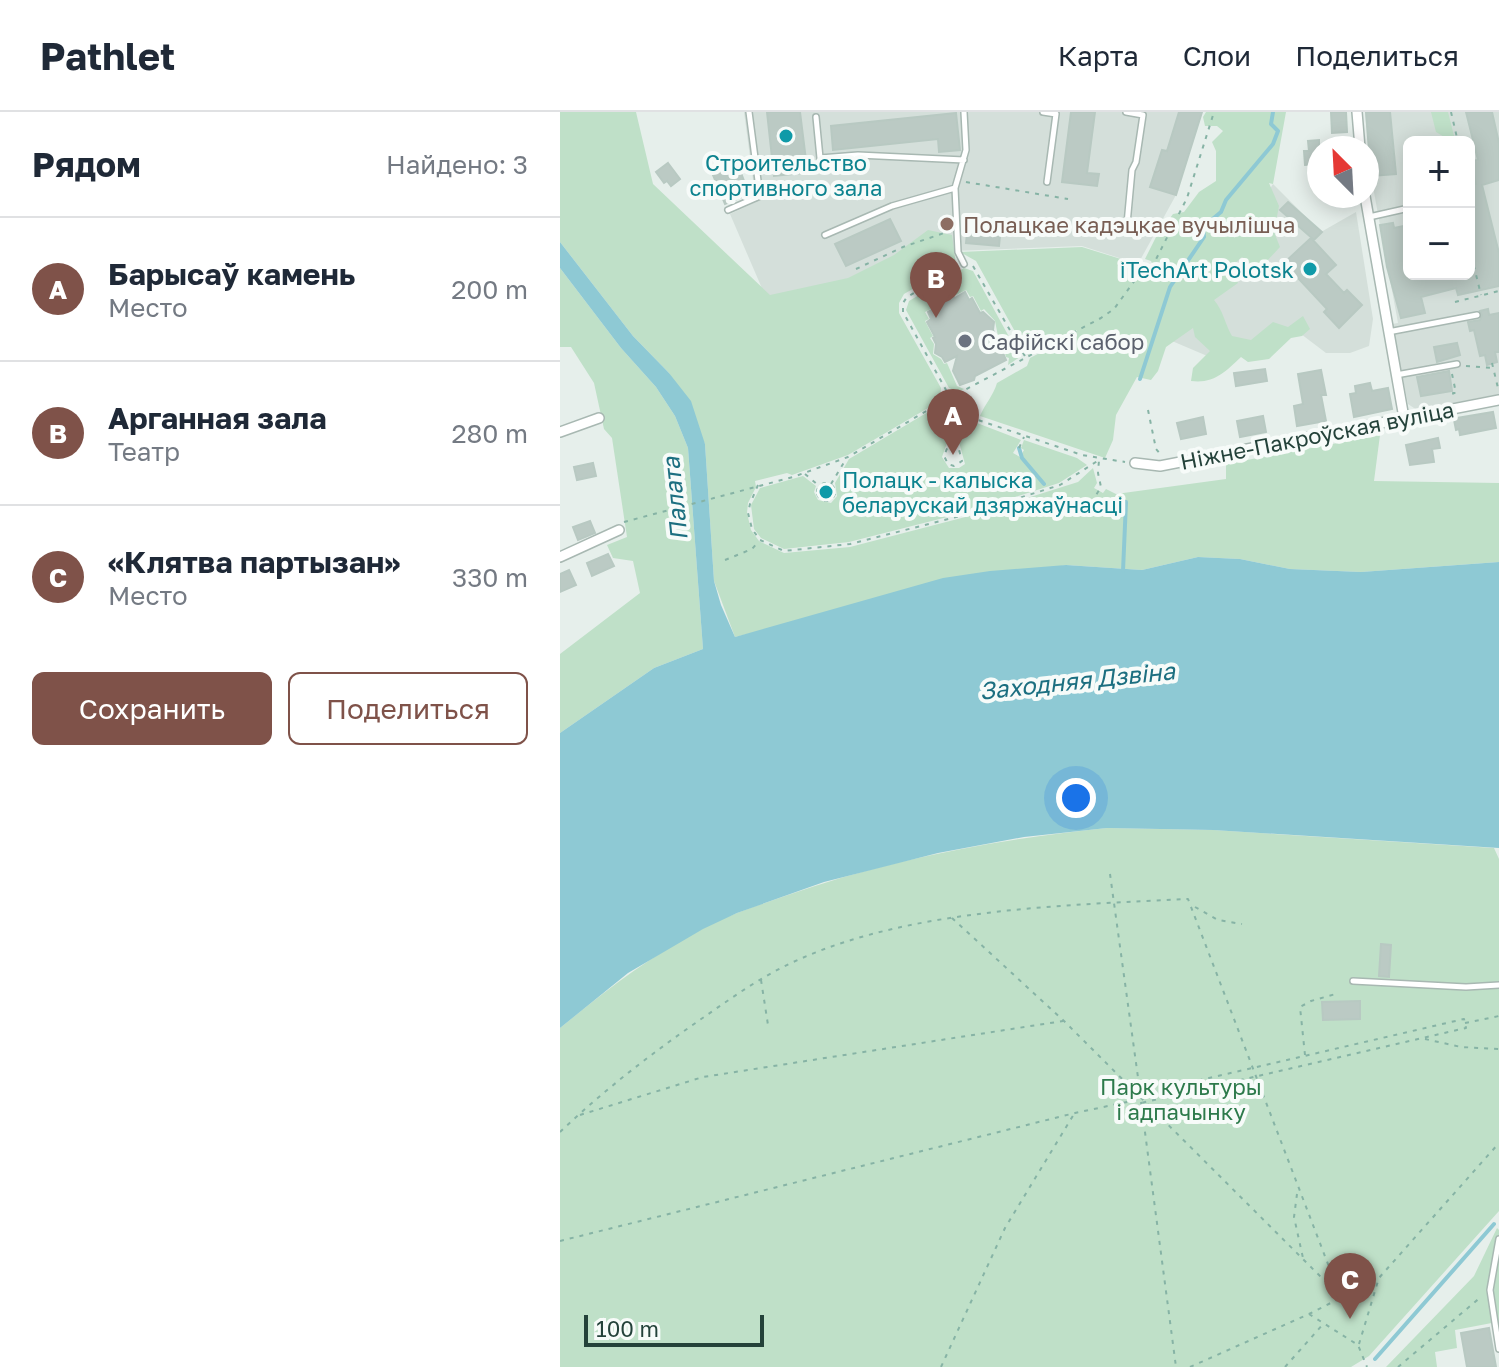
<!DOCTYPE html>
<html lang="ru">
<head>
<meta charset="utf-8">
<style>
  body { margin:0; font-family:"Golos Text",sans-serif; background:#f2f2f3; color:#1f2937 }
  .controls { position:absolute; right:24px; top:24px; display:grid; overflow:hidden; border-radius:12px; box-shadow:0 4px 20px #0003 }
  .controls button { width:72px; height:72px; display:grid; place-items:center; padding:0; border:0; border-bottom:2px solid #e0e1e3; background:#fff; color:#1f2937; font:40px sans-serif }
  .compass { position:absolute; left:747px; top:24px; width:72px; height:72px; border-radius:50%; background:#fff; box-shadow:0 4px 20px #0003; rotate:336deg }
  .scale { position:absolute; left:24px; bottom:20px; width:180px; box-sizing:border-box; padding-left:8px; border:4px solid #24423a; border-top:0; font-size:22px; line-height:28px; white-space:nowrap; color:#24423a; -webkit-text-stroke:6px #f7fbf9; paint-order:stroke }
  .you { position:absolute; left:516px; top:686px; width:28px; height:28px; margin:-20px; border:6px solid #fff; border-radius:50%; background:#1a73e8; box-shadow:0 0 0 12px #1a73e833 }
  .badge { display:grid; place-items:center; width:52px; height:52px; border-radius:50%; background:#7f5249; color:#fff; font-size:26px; font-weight:700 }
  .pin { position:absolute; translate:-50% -66px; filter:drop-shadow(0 2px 4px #0008) }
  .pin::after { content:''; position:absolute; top:42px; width:28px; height:24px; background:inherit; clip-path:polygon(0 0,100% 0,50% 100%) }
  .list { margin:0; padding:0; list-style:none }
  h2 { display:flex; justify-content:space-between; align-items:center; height:104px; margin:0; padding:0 32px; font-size:34px }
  h2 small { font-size:26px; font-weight:400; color:#747a83 }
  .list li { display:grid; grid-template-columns:52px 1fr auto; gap:24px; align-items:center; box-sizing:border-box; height:144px; padding:0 32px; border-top:2px solid #e0e1e3 }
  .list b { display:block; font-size:30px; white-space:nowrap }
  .list p { margin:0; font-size:26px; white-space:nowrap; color:#747a83 }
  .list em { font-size:26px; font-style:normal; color:#747a83 }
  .actions { display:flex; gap:16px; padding:24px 32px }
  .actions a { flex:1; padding:18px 0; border:2px solid #7f5249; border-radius:12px; text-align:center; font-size:28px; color:#7f5249 }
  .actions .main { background:#7f5249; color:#fff }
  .map { position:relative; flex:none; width:939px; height:1255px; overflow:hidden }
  header { display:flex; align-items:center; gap:48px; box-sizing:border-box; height:112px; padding:0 40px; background:#fff; border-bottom:2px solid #e0e1e3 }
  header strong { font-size:38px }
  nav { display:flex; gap:44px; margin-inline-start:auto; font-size:28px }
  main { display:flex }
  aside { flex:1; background:#fff }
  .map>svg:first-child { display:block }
</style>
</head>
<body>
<header>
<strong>Pathlet</strong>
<nav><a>Карта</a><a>Слои</a><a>Поделиться</a></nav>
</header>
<main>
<aside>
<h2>Рядом<small>Найдено: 3</small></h2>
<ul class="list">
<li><span class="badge">A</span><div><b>Барысаў камень</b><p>Место</p></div><em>200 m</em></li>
<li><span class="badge">B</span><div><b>Арганная зала</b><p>Театр</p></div><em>280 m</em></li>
<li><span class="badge">C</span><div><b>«Клятва партызан»</b><p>Место</p></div><em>330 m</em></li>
</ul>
<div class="actions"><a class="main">Сохранить</a><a>Поделиться</a></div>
</aside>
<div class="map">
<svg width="939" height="1255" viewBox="0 0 939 1255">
  <rect width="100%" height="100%" fill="#e6efeb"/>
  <!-- built -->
  <path fill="#d4dfda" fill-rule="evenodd" d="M184,0H642L616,83L578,152L522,134L367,140L216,209L170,102L196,90Z
    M805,0H939V282L857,298L848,292L832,212L838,211L811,64ZM849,30H909V162H849Z
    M713,72L761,120L796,100L813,207L809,234L790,241H766L741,222L652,246L612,229Z"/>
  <!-- green -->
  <path fill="#bfe0c8" d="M0,0H76L93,72L210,183L288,166L334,143L368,118L392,123L396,152L344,182L339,191V201L381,276L380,289L288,343L232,363L227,361L195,369L196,375L188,391L187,401L191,418L199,429L224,441L290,435L413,403L518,370L533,356L537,371L534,376L543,381L546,377L556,382L666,367V352L820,323L814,369L939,371V450L801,460L730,457L680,447L638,445L582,458L506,453L232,511L175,525L154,469L145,332L109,261L73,224L0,130Z
    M646,0H726L713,72L709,71L719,94L714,120L720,135L706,150L693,153L682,145L672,154L678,171L654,188C663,198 665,212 672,224L691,228L713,210L728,215L743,204L750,217L742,224L731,226L709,247L688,250L681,245C665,260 654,272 631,269L633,256L650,239L635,225L633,216L606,235L598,259L591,268L577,265L556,303L553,328L545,346L420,304C425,292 433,284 437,271L467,254L470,246L514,223L517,218L468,243L416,149L400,140L522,135L577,152L574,158L584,165L594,156L591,149L585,147L596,125L613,102L624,100L639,80L656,69V39L652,30L663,19L657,14H645L643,5Z
    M871,0H888L894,24L886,26L876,20Z
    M0,156L61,236L96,275L115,304L128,336L143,537L94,556L0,621V542L80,481L73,449L53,446L47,433L67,425L52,326L44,317L34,271L11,235H0Z
    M404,156L413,159L460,245L448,253L449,246L446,245L443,233L436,226L438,224L435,209L424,197L421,199L413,184L410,185L406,178L394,184L388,180L377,186L378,193L365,200L369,207L365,209L373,224L370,226L374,232L373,242L381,247L384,252L387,251L397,274L404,277L398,280L389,276L346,198L349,189Z
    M378,294L381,295L392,317L382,345L389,356H399L405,352L399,330L400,320L417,311L461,328L453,341L460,345L464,338L461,336L464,328L517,346L527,353L499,371L411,399L289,430L224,437L201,426L194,417L191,393L200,376L243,364L256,374L254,380L258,388L271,391L277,384L275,371L289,347Z
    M547,716L653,718L934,736L939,747V1099L809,1244L791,1255H0V916C45,879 89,845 140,818C167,803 197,794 225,784C329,747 438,727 547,716Z
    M937,1116L939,1118V1218L937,1210L895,1218L897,1236L875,1240L877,1255H826L914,1164Z"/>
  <!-- water -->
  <path fill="#8ec9d4" d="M0,130L73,224L109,261L131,289L145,332L154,469L161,493L175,525L383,466L430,459L506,453L582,458L638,445L680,447L730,457L801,460L939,450V736L653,718L547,716L464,725L378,741L264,770L177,801L143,817L68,861L0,916V621L94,556L143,537L128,336L115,304L96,275L61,236L0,156Z"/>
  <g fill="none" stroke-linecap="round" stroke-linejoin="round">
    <!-- stream -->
    <path stroke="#8ec9d4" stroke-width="4" d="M580,267L610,175L644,125L643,115L661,100L666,88L713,32L718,19L711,12L713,0
      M459,336L462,346L484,372
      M563,459L566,390
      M815,1247L934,1112"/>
  </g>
  <!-- building -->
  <path fill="#bbcac4" stroke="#b8c9c2" stroke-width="2" d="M207,0H240L246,48H251L252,60L214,64Z
    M511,0H535L527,61L539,62L537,74L502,70Z
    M619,0H642L616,83L590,75L602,38L607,39Z
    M771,0H786L787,20L772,21Z
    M806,0H830L836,62L811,64Z
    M906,0H932L939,31V68L922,73L939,141V174L898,183L896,176L861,185L865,201L841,206L827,155L820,113L833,111L834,116L844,114L849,162H909V121L913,120L909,105V73L916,72L911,49L918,48Z
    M396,1L400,38L379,40L378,27L273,38L271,14Z
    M759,28V52L745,53L744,39H749L748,29Z
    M108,51L120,67L111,74L107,69L104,71L96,60Z
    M178,53L189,82L165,92L153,63Z
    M728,90L762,120L754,128L720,98Z
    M330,107L341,129L286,154L275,132Z
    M407,121L440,124L439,134L406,131Z
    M751,126L776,153L766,162L784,181L787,178L802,193L779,216L764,200L767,197L724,151Z
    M405,180L409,188L412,186L420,201L423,200L434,210L433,218L446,248L415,264L414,268L400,273L393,259L397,244L385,250L382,245L375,241L376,232L373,226L375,225L367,210L371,207L368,200L379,194V187L383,183L387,182L395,186Z
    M928,197L929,203L939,201V240H935L937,250L927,253L925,243L920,244L914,218L910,219L908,210L920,208L922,203L920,199Z
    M897,231L900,243L877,250L874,235Z
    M705,257L707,269L676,274L674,261Z
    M761,258L766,283H761L766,309L737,314L734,294L743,292L738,262Z
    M889,259L892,279L861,284L857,265Z
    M810,271L812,279L828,276L832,297L794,305L790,282L796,281L795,274Z
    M933,300L936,316L900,323L899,317L896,318L894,308L897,306Z
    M703,304L706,320L680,325L677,309Z
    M643,305L646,322L621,327L617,311Z
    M878,326L880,336L872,337L874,350L850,353L846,333Z
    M33,351L36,364L17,368L14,355Z
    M30,409L35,421L18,428L13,415Z
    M48,442L54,454L32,464L27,451Z
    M9,458L16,473L0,480V462Z
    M821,832L831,833L829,865L819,864Z
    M800,889V907L763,908L762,890Z
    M929,1216L936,1255H907L901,1221Z"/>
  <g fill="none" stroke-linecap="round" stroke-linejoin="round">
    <!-- service casing -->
    <g stroke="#a8b8b2" stroke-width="8">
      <path id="service" d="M404,0L406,38L395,76L398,140L404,152
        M483,0L496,2L487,70
        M566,0L583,3L576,50L572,58L567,112L577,120
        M256,5L260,46L298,43L404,48
        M168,98L200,84L189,0
        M809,105L849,96
        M265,123L332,94L395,76
        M828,220L917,203
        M836,263L897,252
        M793,869L906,875L939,873
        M939,1127L930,1178L939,1237"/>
    </g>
    <!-- minor casing -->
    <g stroke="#a8b8b2" stroke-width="12">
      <path id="minor" d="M797,0L800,36
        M805,84L844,306
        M0,320L39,306
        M575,351L600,354L939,288
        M0,445L59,418"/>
    </g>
    <!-- path -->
    <path stroke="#86b3a5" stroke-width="2" stroke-dasharray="4 6" stroke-linecap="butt" d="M891,0L898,30
      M909,45L914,49
      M406,70L508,87
      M909,134L921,183
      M413,154L466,246
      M397,156L347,185L343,191V200L397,298L418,308L522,343L565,350
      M296,157L343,135L387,120
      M895,190L939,179
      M932,251L938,276
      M906,254L933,256
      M892,262L896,281H893L894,285
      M381,293L394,319L417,308
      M588,298L596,337L601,343
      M394,319L402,349L394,354L388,352L384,344L401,301
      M459,336L464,325
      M245,362L258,373
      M257 380a9 9 0 1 1 18 0a9 9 0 1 1-18 0Z
      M271,372L286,347
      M198,373L190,392L188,401L192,417L200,428L224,439L290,432L412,401L500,373L539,348
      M520,390L533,388L541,375L538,361L539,348
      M64,410L233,365L288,345L380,291L541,206L554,197L578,164L586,167L627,86L654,0
      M165,448L192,437L199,429
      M550,762L580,980
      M635,795L658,808L682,812
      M392,806L504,909L780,1184
      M201,868L208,913
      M905,911L939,904
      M865,927L901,935L939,937
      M745,943L740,895L751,889L779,881
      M580,982L904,907L906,916L581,991
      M581,990L616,1255
      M20,1003L143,965L503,909
      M0,1020C45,977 96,938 147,903C177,882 207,861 240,847C352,797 506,793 628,787L781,1186
      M737,1082L734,1105L743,1146
      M0,1129L515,1001L581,987
      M749,1202L798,1233L807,1255
      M799,1232L818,1169
      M381,1255L445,1116L514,1002
      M630,1255L749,1202L818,1167L939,1031
      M725,1255L764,1211
      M838,1255L922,1184"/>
    <!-- service -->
    <use href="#service" stroke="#fff" stroke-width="5"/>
    <!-- minor -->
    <use href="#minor" stroke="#fff" stroke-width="9"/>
  </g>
  <!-- markers -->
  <g fill="#0f9aa8" stroke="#f7fbf9" stroke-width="3">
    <circle cx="226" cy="24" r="8"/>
    <circle cx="750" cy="157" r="8"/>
    <circle cx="266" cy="380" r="8"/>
  </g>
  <circle fill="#8d6e63" stroke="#f7fbf9" stroke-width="3" cx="387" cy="112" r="8"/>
  <circle fill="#6b7280" stroke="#f7fbf9" stroke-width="3" cx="405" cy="229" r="8"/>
  <g text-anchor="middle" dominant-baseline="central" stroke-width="8" stroke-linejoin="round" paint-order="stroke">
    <!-- culture labels -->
    <g font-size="22" fill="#0d838f" stroke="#f7fbf9">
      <text x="226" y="50">Строительство<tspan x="226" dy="25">спортивного зала</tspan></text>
      <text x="734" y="157" text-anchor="end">iTechArt Polotsk</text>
      <text x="282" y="367" text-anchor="start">Полацк - калыска<tspan x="282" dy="25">беларускай дзяржаўнасці</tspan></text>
    </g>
    <!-- education labels -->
    <g font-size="22" fill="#785e54" stroke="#f7fbf9" text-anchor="start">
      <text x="403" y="112">Полацкае кадэцкае вучылішча</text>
    </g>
    <!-- worship labels -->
    <g font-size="22" fill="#5b616d" stroke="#f7fbf9" text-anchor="start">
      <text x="421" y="229">Сафійскі сабор</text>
    </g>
    <!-- street labels -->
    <g font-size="22" fill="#24423a" stroke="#f7fbf9">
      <text transform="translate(757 323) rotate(-11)">Ніжне-Пакроўская вуліца</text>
    </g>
    <!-- park labels -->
    <g font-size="22" fill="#2d7a4b" stroke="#f7fbf9">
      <text x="621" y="974">Парк культуры<tspan x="621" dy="25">і адпачынку</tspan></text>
    </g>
    <!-- water labels -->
    <g font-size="24" font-style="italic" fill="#1c6f80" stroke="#f7fbf9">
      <text transform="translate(114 387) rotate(-96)">Палата</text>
      <text transform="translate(517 568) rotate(-6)">Заходняя Дзвіна</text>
    </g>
  </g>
</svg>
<div class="controls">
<button>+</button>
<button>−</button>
</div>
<svg class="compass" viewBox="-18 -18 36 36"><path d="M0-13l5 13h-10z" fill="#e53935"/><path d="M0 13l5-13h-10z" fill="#747a83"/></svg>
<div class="scale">100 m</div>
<div class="you"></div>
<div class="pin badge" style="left:393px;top:343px">A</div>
<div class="pin badge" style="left:376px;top:206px">B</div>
<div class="pin badge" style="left:790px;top:1207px">C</div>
</div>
</main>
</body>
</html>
